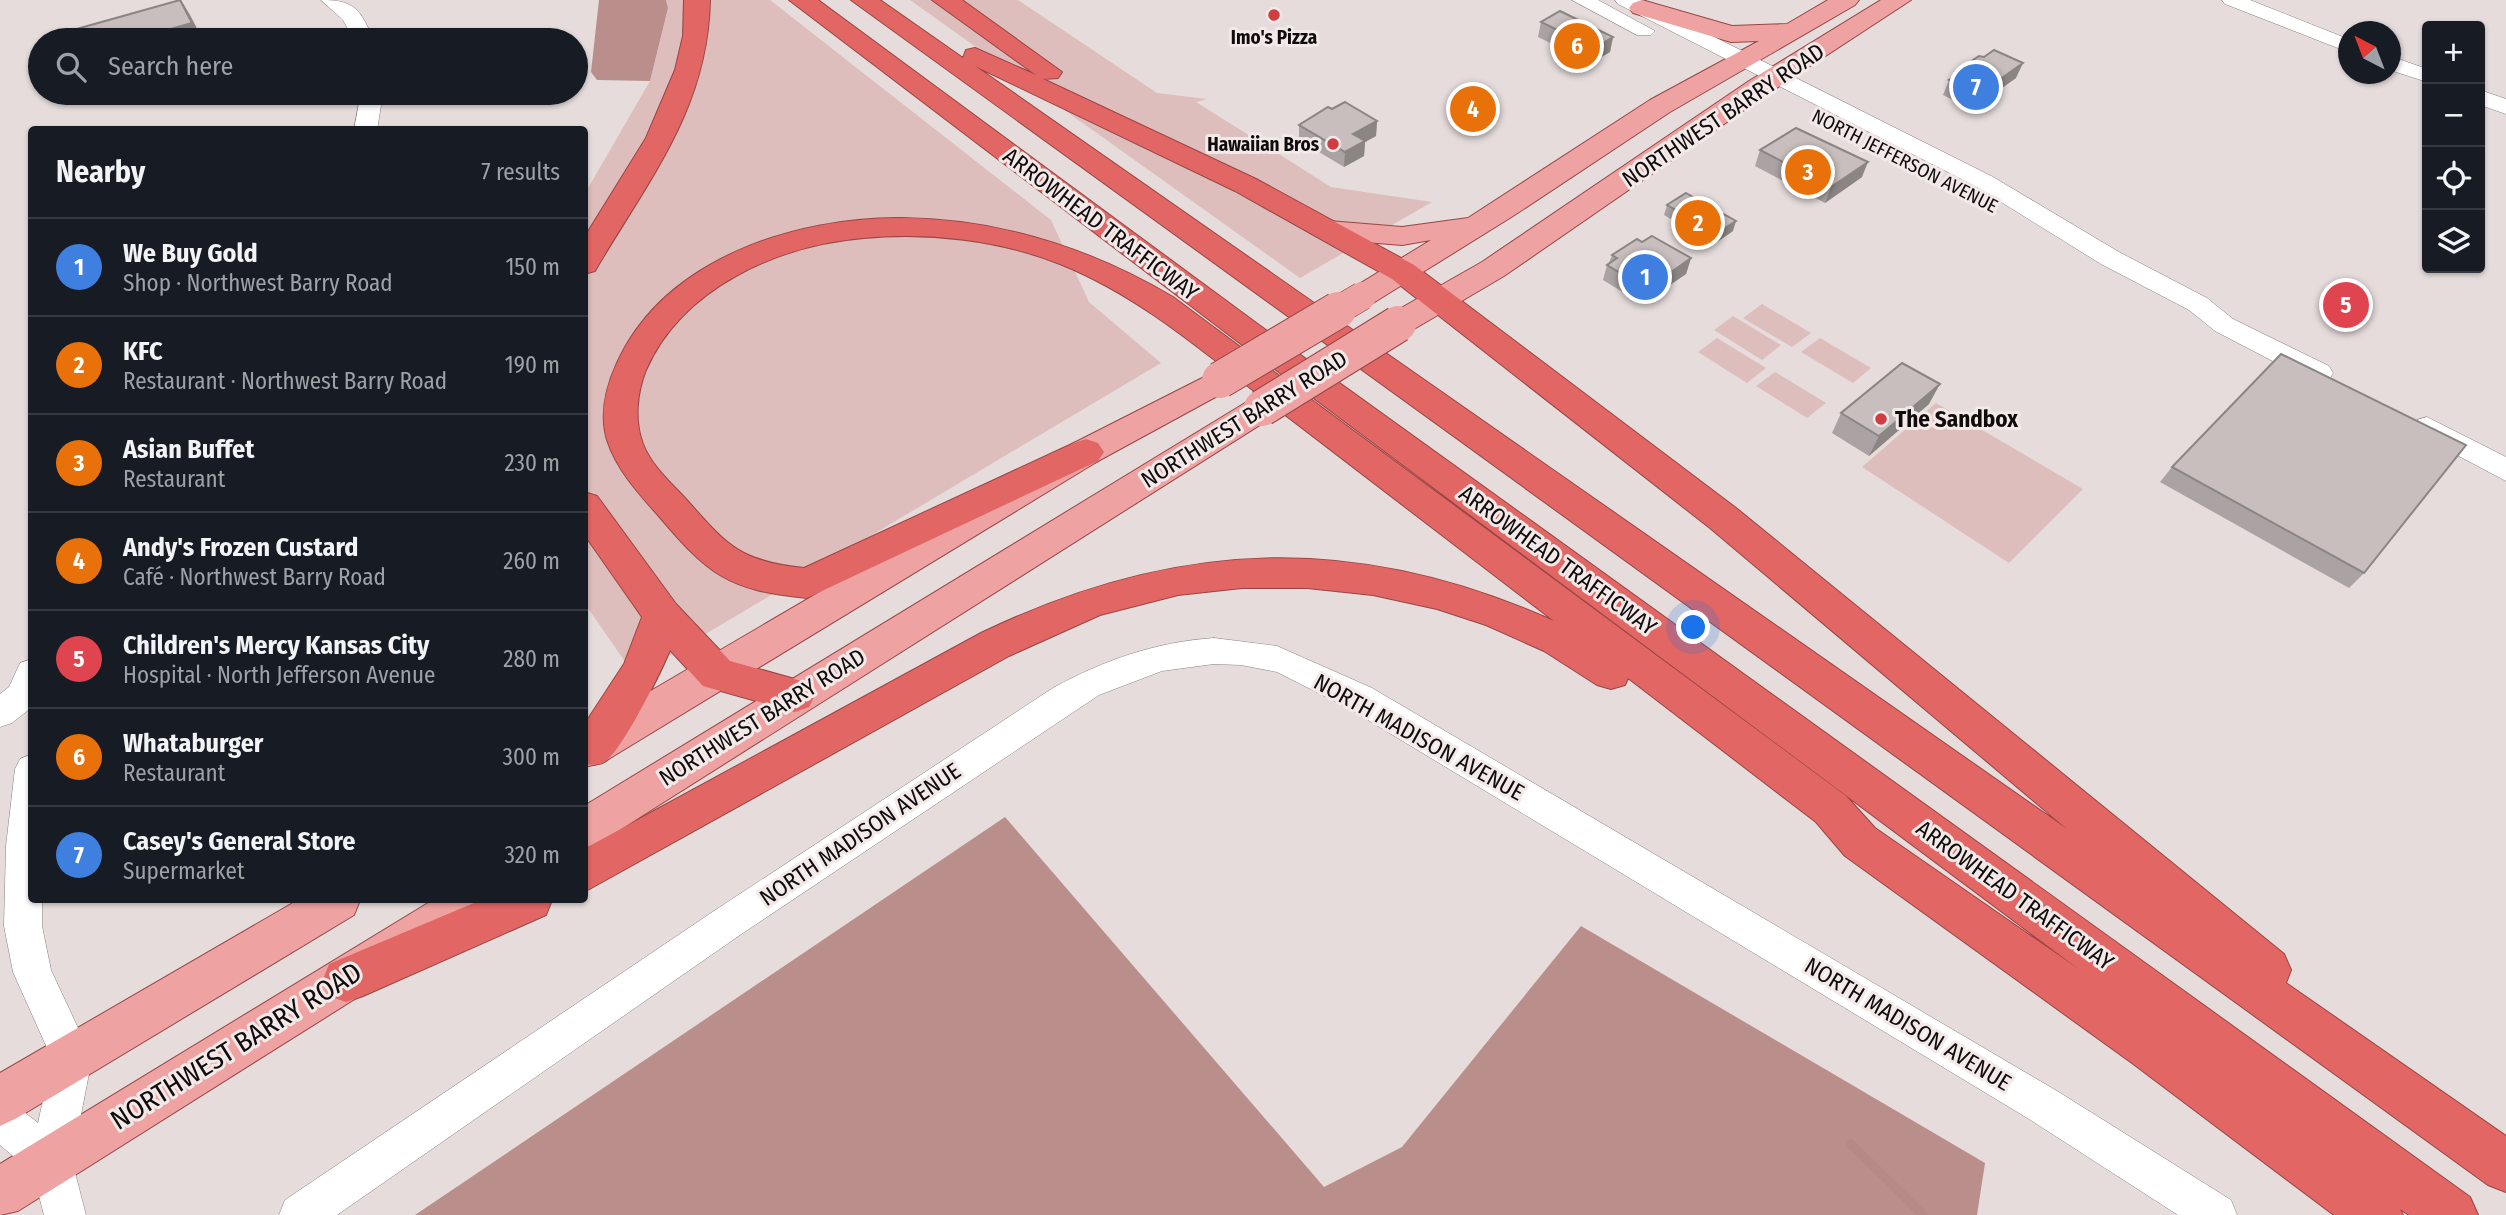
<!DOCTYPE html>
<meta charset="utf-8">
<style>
:root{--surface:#171b24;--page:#242831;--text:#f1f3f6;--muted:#9ea1a6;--line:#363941;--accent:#db2777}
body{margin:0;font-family:"Fira Sans Condensed",sans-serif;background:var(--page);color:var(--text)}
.controls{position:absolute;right:21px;top:21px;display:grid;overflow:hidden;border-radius:7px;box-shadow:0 2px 5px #0004}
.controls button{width:63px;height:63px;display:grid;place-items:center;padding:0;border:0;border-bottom:2px solid var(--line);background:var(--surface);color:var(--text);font:35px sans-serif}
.compass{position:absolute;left:2338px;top:21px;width:63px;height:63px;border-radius:50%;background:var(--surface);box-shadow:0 2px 5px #0004;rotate:318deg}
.you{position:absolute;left:1694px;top:628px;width:24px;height:24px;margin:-18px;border:5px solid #fff;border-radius:50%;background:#1a73e8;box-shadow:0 0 0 10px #1a73e833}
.badge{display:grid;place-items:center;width:46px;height:46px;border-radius:50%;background:var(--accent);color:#fff;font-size:23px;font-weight:700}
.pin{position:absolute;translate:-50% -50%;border:4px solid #fff;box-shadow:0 2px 7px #0006}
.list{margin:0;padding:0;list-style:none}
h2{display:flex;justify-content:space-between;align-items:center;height:91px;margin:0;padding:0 28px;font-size:30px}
h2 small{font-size:23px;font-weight:400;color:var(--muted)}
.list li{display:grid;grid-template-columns:46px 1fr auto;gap:21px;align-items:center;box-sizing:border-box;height:98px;padding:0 28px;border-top:2px solid var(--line)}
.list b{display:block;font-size:26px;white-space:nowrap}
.list p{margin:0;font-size:23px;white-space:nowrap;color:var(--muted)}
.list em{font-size:23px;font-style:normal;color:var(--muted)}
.icon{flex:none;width:38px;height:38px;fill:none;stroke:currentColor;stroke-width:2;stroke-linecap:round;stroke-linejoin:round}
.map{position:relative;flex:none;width:2506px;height:1215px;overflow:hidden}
.search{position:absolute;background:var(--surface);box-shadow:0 2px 5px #0004;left:28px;top:28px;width:560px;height:77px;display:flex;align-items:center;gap:18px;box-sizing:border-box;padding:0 24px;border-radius:38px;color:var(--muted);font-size:26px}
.panel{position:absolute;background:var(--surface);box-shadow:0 2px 5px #0004;left:28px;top:126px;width:560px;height:777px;border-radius:7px}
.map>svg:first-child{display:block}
</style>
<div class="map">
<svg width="2506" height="1215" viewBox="0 0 2506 1215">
<rect width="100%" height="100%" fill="#e5dcdb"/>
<path fill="#debebc" d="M666,0H770L1051,220L1089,302L1161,363L635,676L585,604L584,195L650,81L668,8Z
M910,0H1018L1157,93L1207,99L1196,102L1331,187L1432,202L1300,278Z
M1762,304L1811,333L1792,347L1743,318Z
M1733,316L1781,345L1762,360L1714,330Z
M1717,338L1766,368L1747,383L1698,352Z
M1820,338L1871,368L1853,383L1801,352Z
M1775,372L1826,403L1807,418L1756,386Z
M1936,403L2083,489L2009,563L1862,467Z"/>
<path fill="#ba8e8b" d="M599,0H666L668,8L650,81L597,80L591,72Z
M1005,817L1324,1187L1402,1147L1581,926L1985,1163L1977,1215H415Z"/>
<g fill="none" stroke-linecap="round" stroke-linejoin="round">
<path stroke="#b48986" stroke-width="9" d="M1851,1144L1923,1215"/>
<g stroke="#8a8281" stroke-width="1">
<path id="minor" d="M321,0C356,0 360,10 374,40H354L343,20Z
M1572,0H1598L1655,31L1651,35H1637Z
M1615,0H1641L1993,177L2119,252L2207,298L2233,319L2329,366L2333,373L2329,380L2319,382L2309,380L2215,331L2189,310L2101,264L1977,187L1618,4Z
M2222,0H2250L2348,39V52L2225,4Z
M2390,56L2427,69V82L2390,70Z
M2480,90L2506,99V114L2480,105Z
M361,93H383L377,130H354Z
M2427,417L2506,457V481L2417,434L2413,427L2417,420Z
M1214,638L1277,646L1372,688L2057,1091L2231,1200L2237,1215H2178L2029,1119L1348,708L1277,672L1241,665L1214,664L1162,671L1099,695L740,935L337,1215H279L285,1200L714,911L1053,688C1104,660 1156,642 1214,638Z
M32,659V707L12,723L0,727V694L9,687L20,663Z
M32,754V900H42V926L51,970L92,1058L72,1161L86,1215H44L33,1173L0,1145V1098L14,1104L38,1123L52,1059L13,972L4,926L6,846L15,769L20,759Z"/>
</g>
<g stroke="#984645" stroke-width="2">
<path id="major" d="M1642,0L1732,26L1787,24L1828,0H1859L1855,5L1670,112L1513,216L1373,303L1362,306L1351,303L1346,296L1351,289L1431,240L1402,245L1329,239L1318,237L1314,230L1318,223L1329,221L1402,227L1468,218L1650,100L1759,41L1731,42L1633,13L1629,8L1633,3Z
M1881,0H1911L1769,93L1504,276L1409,332L1398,335L1387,332L1382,324L1387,316L1482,262L1749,81Z
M1220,369L1232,372L1237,380L1232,388L1098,461L602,763L584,767V730L1074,443Z
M1262,396L1274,400L1279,408L1274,416L599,843L584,848V806L1250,400Z
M298,900H360L354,915L17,1118L0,1126V1073Z
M433,900H494L488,915L18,1211L0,1215V1164Z"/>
</g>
<g stroke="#984645" stroke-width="2">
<path id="highway" d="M684,0H710C708,106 651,177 599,264L595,271L584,274V238L646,138L675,70L683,36Z
M789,0H818L1259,325L2470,1197L2478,1215H2409L2400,1209L2403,1215H2334L2132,1063L1845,856L1816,822L1628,678L1625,685L1611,689L1597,685L1544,651L1486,625L1437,609L1373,595L1307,588H1242L1178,595L1100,615L1009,656L584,892V849L981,633C1176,539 1355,532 1554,621C1461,550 1369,479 1276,408C1207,355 1142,297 1060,264C999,240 929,232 864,238C778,245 682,288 646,370C637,393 634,420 643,444C651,465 670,482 685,498C727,545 738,561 804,568L1074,443L1086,439L1098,443L1104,452L1098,461L807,598C726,590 708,574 657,514C637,492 616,468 607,440C599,413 606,387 617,363C664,259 795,217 902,218C1000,219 1090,248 1173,297L1846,796L1875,828L2080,970L1237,341Z
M851,0H880L963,58L966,50L975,48L1036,75L932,0H962L1062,72L1058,78L1043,79L1256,179L1414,265L1736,508L2284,954L2291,970L2286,983L2506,1136V1192L2488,1185ZM975,66L1235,191L1392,279L1710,528L2067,829Z
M584,492L597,496L676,604L730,661L809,683L815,695L809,707L795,712L703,686L670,650C661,672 624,747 606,761C600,765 591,766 584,763V725L624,664L642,617L584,534Z
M481,900H552L546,915L363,996L346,1002L329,996L323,980L329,964Z"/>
</g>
<use href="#minor" fill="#fff" fill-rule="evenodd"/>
<use href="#major" fill="#eea3a2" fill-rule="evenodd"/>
<use href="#highway" fill="#e26664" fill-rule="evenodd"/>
<g stroke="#984645" stroke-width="29" stroke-linecap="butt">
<path id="major-bridge-far1" d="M1335,312L1362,296"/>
</g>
<g stroke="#984645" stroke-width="38" stroke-linecap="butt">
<path id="major-bridge" d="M1220,380L1338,310
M1262,408L1398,324"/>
</g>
<use href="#major-bridge-far1" stroke="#eea3a2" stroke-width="28"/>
<use href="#major-bridge" stroke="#eea3a2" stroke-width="36"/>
</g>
<path fill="#aba3a3" d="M1541,22L1613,37L1610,52L1591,63L1538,37Z
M1955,72L2016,78L1972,109L1943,95L1949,80L1953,78Z
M1332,109L1377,121L1376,136L1365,142L1364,156L1344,167L1299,140V125Z
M1760,150L1862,177L1825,203L1755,166Z
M1667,205L1733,231L1714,244L1664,215Z
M1642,242L1691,258L1686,274L1642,304L1603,280L1607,265L1609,263L1612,255Z
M1929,404L1869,456L1832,433L1841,413Z
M2172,467L2364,573L2349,588L2160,482Z"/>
<path fill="#8b8584" d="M181,0L190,15L202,38L194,40H131Z
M1613,37L1610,52L1591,63L1594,48Z
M2023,63L2016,78L1972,109L1979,94Z
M1377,121L1376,136L1365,142L1364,156L1344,167L1345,152L1353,134Z
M1868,162L1862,177L1825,203L1831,187Z
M1736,221L1733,231L1714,244L1717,233Z
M1691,258L1686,274L1642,304L1647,289Z
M1940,384L1929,404L1869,456L1879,436Z"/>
<path fill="#c7bebd" stroke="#8b8584" stroke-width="2" d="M180,0L192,23L131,40H70L66,32Z
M1560,11L1613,37L1594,48L1541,22Z
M1994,50L2023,63L1979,94L1949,80L1959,74L1955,72L1979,56L1984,57Z
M1345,102L1377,121L1353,134L1365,141L1345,152L1299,125L1328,107L1332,109Z
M1796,128L1868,162L1831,187L1760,150Z
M1686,193L1736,221L1717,233L1667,205Z
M1652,236L1691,258L1647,289L1607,265L1617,258L1612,255L1637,239L1642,242Z
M2281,354L2466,445L2364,573L2172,467Z
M1902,363L1940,384L1879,436L1841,413Z"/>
<g fill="#ce3e43" stroke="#f2e9e8" stroke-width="2.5">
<circle cx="1274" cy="15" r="7"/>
<circle cx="1333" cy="144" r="7"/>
<circle cx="1881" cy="419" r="7"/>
</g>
<g text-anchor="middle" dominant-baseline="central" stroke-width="6" stroke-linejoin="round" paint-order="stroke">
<g font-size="19" font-weight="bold" fill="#0f0c0b" stroke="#f2e9e8">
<text x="1274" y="37">Imo's Pizza</text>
<text x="1319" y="144" text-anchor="end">Hawaiian Bros</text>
</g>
<g font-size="19" fill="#0f0c0b" stroke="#f2e9e8">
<text transform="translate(1905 161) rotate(27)">NORTH JEFFERSON AVENUE</text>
</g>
<g font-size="23" fill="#0f0c0b" stroke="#f2e9e8">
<text transform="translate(1723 115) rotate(-34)">NORTHWEST BARRY ROAD</text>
<text transform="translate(1101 224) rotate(37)">ARROWHEAD TRAFFICWAY</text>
<text transform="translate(1244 419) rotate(-32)">NORTHWEST BARRY ROAD</text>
<text transform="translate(1558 560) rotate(36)">ARROWHEAD TRAFFICWAY</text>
<text transform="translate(762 717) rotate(-32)">NORTHWEST BARRY ROAD</text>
<text transform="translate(1419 737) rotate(29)">NORTH MADISON AVENUE</text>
<text transform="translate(860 834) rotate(-34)">NORTH MADISON AVENUE</text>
<text transform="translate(2015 895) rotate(36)">ARROWHEAD TRAFFICWAY</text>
<text transform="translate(1908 1024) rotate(31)">NORTH MADISON AVENUE</text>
</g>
<g font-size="23" font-weight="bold" fill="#0f0c0b" stroke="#f2e9e8" text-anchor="start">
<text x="1895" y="419">The Sandbox</text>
</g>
<g font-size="28" fill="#0f0c0b" stroke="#f2e9e8">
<text transform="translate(236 1046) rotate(-32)">NORTHWEST BARRY ROAD</text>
</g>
</g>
</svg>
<div class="controls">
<button>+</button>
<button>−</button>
<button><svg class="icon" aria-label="locate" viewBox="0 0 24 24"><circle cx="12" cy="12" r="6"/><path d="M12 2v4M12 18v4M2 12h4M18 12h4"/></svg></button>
<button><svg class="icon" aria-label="layers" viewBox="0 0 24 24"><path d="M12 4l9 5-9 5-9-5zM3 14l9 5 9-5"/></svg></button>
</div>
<svg class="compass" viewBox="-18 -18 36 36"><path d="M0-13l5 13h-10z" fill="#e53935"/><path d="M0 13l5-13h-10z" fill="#9ea1a6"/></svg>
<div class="you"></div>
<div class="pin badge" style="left:1645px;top:277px;background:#3f7fe0">1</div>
<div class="pin badge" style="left:1698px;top:223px;background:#e8710a">2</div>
<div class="pin badge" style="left:1808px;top:172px;background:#e8710a">3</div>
<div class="pin badge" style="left:1473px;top:109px;background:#e8710a">4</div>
<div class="pin badge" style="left:2346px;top:305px;background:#e0444e">5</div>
<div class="pin badge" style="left:1577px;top:46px;background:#e8710a">6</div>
<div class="pin badge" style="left:1976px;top:87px;background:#3f7fe0">7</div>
<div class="search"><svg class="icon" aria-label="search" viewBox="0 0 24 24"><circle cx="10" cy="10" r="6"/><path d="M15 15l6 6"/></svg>Search here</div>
<section class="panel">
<h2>Nearby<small>7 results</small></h2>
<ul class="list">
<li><span class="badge" style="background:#3f7fe0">1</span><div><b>We Buy Gold</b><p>Shop · Northwest Barry Road</p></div><em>150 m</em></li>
<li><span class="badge" style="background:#e8710a">2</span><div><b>KFC</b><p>Restaurant · Northwest Barry Road</p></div><em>190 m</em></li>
<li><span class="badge" style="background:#e8710a">3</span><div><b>Asian Buffet</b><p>Restaurant</p></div><em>230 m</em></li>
<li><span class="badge" style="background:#e8710a">4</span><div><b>Andy's Frozen Custard</b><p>Café · Northwest Barry Road</p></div><em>260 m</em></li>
<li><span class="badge" style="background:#e0444e">5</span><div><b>Children's Mercy Kansas City</b><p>Hospital · North Jefferson Avenue</p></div><em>280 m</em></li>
<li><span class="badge" style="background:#e8710a">6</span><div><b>Whataburger</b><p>Restaurant</p></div><em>300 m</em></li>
<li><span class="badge" style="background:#3f7fe0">7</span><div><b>Casey's General Store</b><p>Supermarket</p></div><em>320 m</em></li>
</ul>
</section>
</div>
